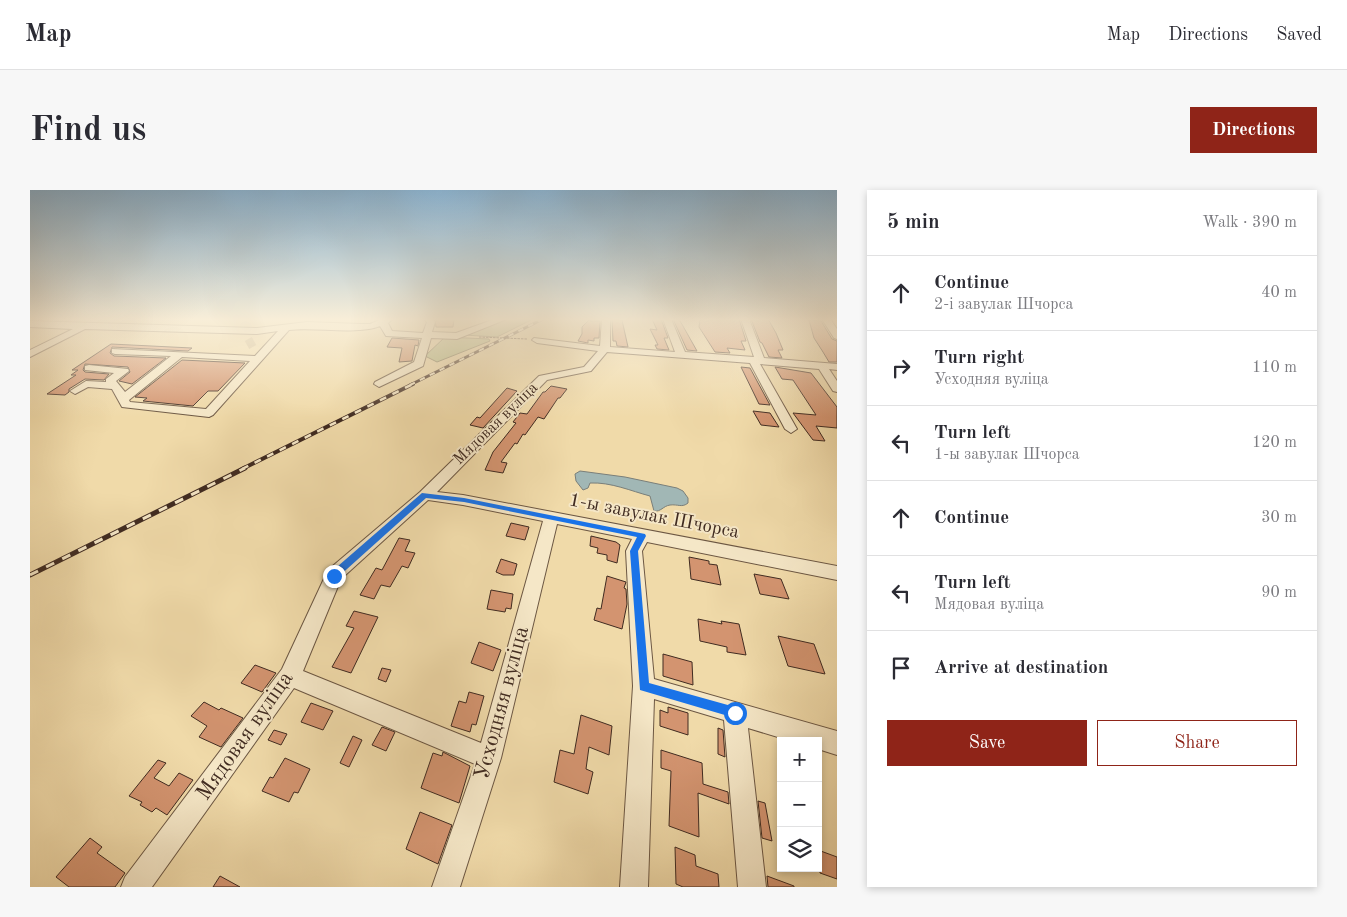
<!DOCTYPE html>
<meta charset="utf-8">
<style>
:root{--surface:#fff;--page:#f7f7f7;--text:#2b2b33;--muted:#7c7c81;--line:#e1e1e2;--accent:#8f2418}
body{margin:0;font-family:"Old Standard TT",serif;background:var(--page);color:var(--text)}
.controls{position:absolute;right:15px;bottom:15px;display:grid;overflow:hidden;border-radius:0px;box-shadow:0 2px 8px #0003}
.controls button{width:45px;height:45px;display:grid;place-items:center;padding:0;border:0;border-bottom:1px solid var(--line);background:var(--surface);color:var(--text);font:25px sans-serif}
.stop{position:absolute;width:15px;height:15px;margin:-11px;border:4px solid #1a73e8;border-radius:50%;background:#fff}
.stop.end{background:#1a73e8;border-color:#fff;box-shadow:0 1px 5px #0008}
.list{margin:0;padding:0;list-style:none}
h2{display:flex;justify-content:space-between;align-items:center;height:65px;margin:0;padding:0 20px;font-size:21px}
h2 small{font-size:16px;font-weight:400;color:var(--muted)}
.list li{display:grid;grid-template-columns:32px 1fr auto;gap:15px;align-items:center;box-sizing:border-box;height:75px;padding:0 20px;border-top:1px solid var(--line)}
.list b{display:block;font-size:19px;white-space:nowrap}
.list p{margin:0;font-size:16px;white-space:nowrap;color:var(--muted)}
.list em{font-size:16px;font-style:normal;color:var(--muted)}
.actions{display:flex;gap:10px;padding:15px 20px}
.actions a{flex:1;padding:11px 0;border:1px solid var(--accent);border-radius:0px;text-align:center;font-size:18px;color:var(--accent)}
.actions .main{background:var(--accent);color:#fff}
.icon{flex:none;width:28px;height:28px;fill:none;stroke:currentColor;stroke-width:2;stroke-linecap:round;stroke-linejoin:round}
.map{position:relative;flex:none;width:807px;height:697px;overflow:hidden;border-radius:0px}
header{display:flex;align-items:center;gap:30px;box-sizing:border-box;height:70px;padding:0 25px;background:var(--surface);border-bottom:1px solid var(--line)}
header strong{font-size:24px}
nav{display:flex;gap:28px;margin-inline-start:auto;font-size:18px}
.intro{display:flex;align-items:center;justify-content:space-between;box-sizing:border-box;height:120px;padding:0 30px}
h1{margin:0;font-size:35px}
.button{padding:12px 22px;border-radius:0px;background:var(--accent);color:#fff;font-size:18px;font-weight:700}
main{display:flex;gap:30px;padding:0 30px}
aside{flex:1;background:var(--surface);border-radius:0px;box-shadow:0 2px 8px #0003}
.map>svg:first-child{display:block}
</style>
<header>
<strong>Map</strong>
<nav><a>Map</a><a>Directions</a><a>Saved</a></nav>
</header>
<div class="intro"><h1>Find us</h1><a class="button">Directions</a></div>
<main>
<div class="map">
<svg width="807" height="697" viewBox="0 0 807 697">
<rect width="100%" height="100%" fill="#f0daa9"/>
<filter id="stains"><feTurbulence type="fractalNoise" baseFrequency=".004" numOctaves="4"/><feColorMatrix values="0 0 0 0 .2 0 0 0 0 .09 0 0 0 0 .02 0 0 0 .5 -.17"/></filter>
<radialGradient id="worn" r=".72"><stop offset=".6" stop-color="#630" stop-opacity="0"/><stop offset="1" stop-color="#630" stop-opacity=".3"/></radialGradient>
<path fill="#b8c089" stroke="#7c7655" d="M476,129H503L467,147L434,145Z
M415,147L459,149L460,151L407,172L395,166Z"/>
<path fill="#a1b7b5" stroke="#7a7f7a" d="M550,281L595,287L647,298L653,301L658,308V313C652,318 648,314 640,315C633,316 631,322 624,321L620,306C601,301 581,292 560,293L558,298L553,300L546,291L545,284Z"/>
<path fill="#d39470" stroke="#402b21" d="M405,129H424L423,137H406Z
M560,129V131H570L569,148H564V151L558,150V153L548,151L552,144V137Z
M582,129L592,130L598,157L587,156L586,151H583Z
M622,129H631L638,148H634L639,160L627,159L625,155H628L620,139L627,140Z
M643,129H649L667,161L657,160Z
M670,129H709L716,151H711L715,160L697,158L700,163L685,162L669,137Z
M721,129H738L746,143L753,160H748L752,168L739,167L732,153L730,152Z
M779,130L791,131L802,149L807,151V172H799L793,162L784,148Z
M362,148L389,150L388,156L385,155L382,171L369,172L372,158L357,157Z
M81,154L162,158L158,161L82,157L80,163L84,166L136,168L102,194L89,191L100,182L98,177L55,174L53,180L55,182L79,184L74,190L55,189L39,199V202L35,205L17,204L46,185H41L48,180H42Z
M152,170L215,173L188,201H178L163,216L113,211L117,208L105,207Z
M711,177L720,178L740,215L729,214Z
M745,177L781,183L807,217V238L786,236L795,251L783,250L763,223L786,225L763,190L752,189Z
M521,196L537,199L530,208H528L514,229L508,227L495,245L493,244L487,254L485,253L471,272L477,273L473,283L455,280L463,262L486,233L483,232L490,223L497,224L513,202H515Z
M477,198L487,201L453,238L440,235L447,227L450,228Z
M723,221L740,223L749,237L731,235Z
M481,333L499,337L495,350L476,346Z
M561,346L586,352L590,355L587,373L577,370V365L567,363L568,358L560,356Z
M369,348L380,350L375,361L385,363L378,378L372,376L360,397L351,395L344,409L330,405L346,378L352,380Z
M659,367L679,371V374L687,375L691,395L661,389Z
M471,369L487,374L484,385H473L466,382Z
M724,384L751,389L759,409L730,404Z
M577,386L596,392L594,398L596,399L597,414L592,439L564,430L567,418L571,419Z
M461,400L483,404L481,419L476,418L475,422L457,419Z
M324,421L348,427L321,483L302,477L324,438L316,436Z
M668,429L692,434L691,431L709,434L716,465L697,462V457L670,451Z
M748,446L784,454L795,484L758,476Z
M449,452L471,460L463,481L441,473Z
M633,464L662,472L663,495L633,486Z
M225,475L246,483L232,502L211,493Z
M352,478L361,480L356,492L348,489Z
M439,502L454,506L446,535L442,534L440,542L421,536L429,511L436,513Z
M174,512L189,520L191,518L213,528L191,557L169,547L177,536L161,526Z
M281,513L303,521L293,540L271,532Z
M638,517L658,523V545L630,536V520L638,523Z
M551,525L582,536L579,565L559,557L556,579L563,582L558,604L524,592L530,560L544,564Z
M352,537L365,542L356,561L342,555Z
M688,538L693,540L695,567L688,564Z
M244,540L257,544L251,555L238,550Z
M323,546L332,550L319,577L310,573Z
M631,560L672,573L673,594L698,602L699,614L668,603L669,647L639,636L641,581L631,578Z
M413,562L440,576L429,613L391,598L403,563L412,566Z
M255,568L280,579L268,603L264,602L259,612L232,601L240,587L243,588Z
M128,570L136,573L124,588L139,596L149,583L163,590L137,625L126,618L122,622L110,615L112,612L99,606Z
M728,611L735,613L742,651L732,648Z
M390,622L422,635L408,674L376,659Z
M60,648L72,657L67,663L95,683L85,697H39L26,687Z
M645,657L665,665L666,676L688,684L689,697H653L646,694Z
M788,660L807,667V689L790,683Z
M190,686L210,697H183Z
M737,686L764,696V697H738Z"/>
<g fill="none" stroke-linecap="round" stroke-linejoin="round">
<path stroke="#cdb78e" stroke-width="9" stroke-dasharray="9 5" stroke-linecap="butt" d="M217,155L224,151"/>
<g stroke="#6c5743" stroke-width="2">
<path id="minor" d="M352,129H363L358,133L362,141L393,143L397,132L394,129H403L405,132L402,142L426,143L465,129H477L427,149L401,148L393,176L349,197L344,194L345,192L384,172L392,148L356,146L350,136C327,145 286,137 259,140L183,225L179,227L92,217L82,199L58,197L45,204L40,201L56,191L76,192V189L84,183L55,180V176L59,175L98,179L99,181L86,191L95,202L141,166L85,164L82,163V159L225,166L248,141L227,144L55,139L0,167V160L43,139L0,137V131L227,138L277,132L331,134H340ZM152,167L220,171L176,219L100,212L99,210Z
M572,129H580V157L645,162L633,129H641L655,162L724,167L711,129H719L734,168L807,174V180L799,179L807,191V202L803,201L789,179L730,174L767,239L761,243L755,239L720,173L577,162L561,181L517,190L407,302L433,305L807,376V390L617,352L612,361L624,489L807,541V565L788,559V551H761L718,538L736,697H708L694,530L624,509L618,697H590L603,496L596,361L602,349L527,334L471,568L430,697H402L445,574L264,498L122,697H91L95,687L252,479L298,380L390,302L509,186L554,177L568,161L507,153L502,150L504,148L570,156ZM398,310L433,315L513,331L451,553L273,481L311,389Z
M792,129H800L807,139V149L804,148Z"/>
</g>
<path stroke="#402b21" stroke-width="1" stroke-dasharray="2.5 1" stroke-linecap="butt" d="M449,147L497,149"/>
<use href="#minor" fill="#f5e7c7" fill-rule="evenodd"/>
<g stroke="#402b21" stroke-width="3">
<path id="rail-far2" d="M380,195L513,129"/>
</g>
<g stroke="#402b21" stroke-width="4">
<path id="rail-far1" d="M212,279L383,194"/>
</g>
<g stroke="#402b21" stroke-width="5">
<path id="rail" d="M0,385L215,278"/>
</g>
<use href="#rail-far2" stroke="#f5e7c7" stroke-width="2" stroke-dasharray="5.5" stroke-linecap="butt"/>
<use href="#rail-far1" stroke="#f5e7c7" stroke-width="2.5" stroke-dasharray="7" stroke-linecap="butt"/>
<use href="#rail" stroke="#f5e7c7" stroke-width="3" stroke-dasharray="9" stroke-linecap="butt"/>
</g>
<linearGradient id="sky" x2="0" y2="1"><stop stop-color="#8bb5d4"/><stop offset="0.57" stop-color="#f8eed8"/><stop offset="1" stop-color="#f8eed8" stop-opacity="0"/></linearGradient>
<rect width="807" height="227" fill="url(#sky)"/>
<path fill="#1a73e8" d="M392,303L434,308L615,344L616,346L608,361L619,493L705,517L709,519L711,523L709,526L705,528L610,500L600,361L607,347L434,312L396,308L307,388H300V383Z"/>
<g text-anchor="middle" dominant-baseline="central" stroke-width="4" stroke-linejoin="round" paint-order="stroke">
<g font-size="16" fill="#402b21" stroke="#f5e7c7">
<text transform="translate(466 234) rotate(-44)">Мядовая вуліца</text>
</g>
<g font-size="19" fill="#402b21" stroke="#f5e7c7">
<text transform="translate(624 327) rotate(11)">1-ы завулак Шчорса</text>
</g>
<g font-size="22" fill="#402b21" stroke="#f5e7c7">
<text transform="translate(472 513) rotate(-75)">Усходняя вуліца</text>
<text transform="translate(215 546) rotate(-55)">Мядовая вуліца</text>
</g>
</g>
<rect width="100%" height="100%" filter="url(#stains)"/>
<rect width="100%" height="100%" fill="url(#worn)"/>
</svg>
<div class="controls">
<button>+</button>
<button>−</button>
<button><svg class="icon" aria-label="layers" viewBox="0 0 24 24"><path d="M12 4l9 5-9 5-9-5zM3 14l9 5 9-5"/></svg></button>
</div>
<div class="stop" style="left:705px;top:523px"></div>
<div class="stop end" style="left:304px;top:386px"></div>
</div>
<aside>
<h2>5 min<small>Walk · 390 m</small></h2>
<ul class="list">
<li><svg class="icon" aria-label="ahead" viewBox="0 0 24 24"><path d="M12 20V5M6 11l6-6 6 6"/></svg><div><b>Continue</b><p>2-і завулак Шчорса</p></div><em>40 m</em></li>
<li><svg class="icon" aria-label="right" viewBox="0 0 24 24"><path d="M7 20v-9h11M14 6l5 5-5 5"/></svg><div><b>Turn right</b><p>Усходняя вуліца</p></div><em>110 m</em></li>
<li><svg class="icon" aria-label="left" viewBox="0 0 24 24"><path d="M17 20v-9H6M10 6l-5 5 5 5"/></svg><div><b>Turn left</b><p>1-ы завулак Шчорса</p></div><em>120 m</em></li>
<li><svg class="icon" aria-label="ahead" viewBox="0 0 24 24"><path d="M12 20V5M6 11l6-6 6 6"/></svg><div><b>Continue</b></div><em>30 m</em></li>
<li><svg class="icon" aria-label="left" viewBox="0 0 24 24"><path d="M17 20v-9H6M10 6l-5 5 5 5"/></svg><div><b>Turn left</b><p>Мядовая вуліца</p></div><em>90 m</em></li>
<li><svg class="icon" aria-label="arrive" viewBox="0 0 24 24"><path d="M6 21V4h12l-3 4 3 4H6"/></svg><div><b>Arrive at destination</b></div></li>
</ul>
<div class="actions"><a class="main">Save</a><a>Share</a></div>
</aside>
</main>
